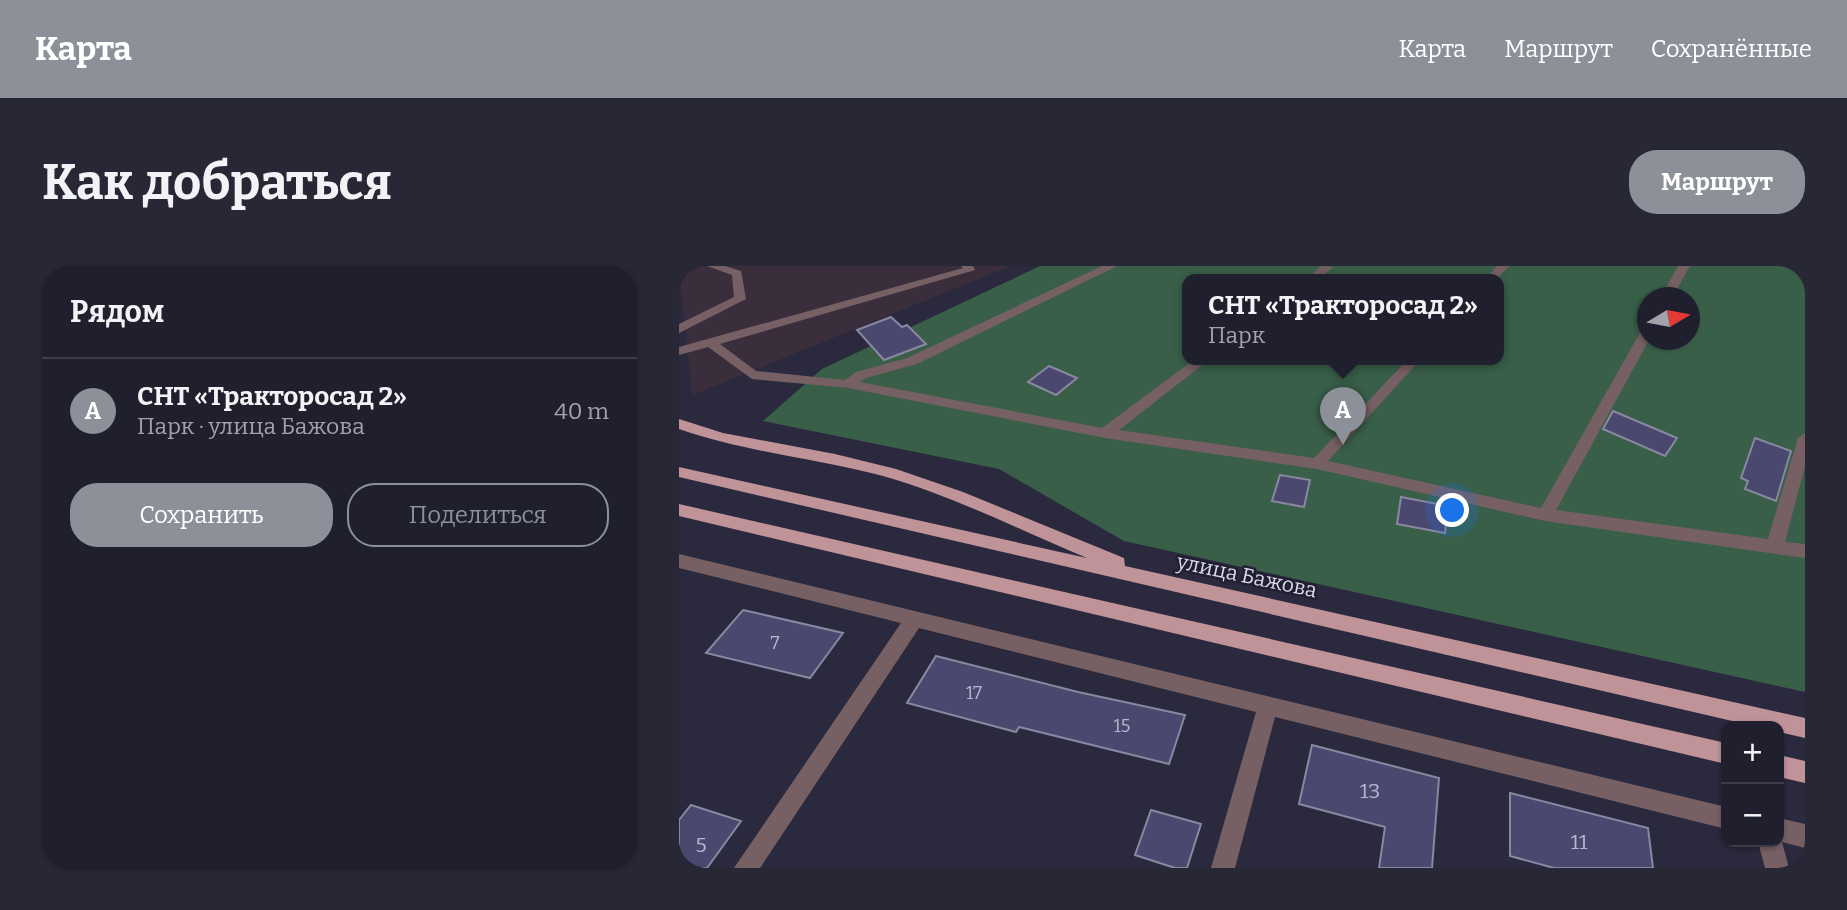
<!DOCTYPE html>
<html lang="ru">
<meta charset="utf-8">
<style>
:root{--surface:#201f2e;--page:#282736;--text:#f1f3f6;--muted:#a2a2aa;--line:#3d3d4a;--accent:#8c9099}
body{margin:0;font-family:Bitter,serif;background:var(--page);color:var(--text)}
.controls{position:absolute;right:21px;bottom:21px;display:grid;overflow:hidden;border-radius:14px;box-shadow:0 2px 5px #0004}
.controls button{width:63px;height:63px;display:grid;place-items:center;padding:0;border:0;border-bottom:2px solid var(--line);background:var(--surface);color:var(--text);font:35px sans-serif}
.compass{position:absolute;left:958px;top:21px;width:63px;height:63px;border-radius:50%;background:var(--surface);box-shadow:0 2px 5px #0004;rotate:80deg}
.you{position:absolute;left:774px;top:245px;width:24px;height:24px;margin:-18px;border:5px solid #fff;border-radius:50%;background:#1a73e8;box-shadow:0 0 0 10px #1a73e833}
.badge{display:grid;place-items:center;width:46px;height:46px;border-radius:50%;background:var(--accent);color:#fff;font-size:23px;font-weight:700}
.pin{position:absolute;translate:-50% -58px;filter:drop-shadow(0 2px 4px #0008)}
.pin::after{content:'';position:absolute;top:37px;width:24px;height:21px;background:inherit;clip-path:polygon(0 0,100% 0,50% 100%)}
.popup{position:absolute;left:503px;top:8px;width:322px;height:91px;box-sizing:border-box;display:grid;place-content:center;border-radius:14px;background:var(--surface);filter:drop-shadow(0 2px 5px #0005);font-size:23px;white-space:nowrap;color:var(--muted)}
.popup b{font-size:26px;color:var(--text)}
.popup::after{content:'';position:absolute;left:50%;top:100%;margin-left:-14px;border:14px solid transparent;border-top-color:var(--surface)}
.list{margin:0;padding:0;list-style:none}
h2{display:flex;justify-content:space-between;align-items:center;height:91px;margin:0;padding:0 28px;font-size:30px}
h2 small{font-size:23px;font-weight:400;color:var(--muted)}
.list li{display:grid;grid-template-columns:46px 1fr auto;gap:21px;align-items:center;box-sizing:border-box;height:105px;padding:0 28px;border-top:2px solid var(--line)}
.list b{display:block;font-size:26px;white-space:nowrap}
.list p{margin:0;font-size:23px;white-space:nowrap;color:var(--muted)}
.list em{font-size:23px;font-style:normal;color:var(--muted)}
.actions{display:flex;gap:14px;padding:21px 28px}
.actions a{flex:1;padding:16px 0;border:2px solid var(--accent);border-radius:28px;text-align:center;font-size:24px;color:var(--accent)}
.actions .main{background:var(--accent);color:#fff}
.map{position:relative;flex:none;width:1126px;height:602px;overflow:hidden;border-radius:28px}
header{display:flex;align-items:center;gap:42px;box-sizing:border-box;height:98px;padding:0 35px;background:var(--accent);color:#fff}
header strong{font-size:33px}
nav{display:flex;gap:38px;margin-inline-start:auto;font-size:24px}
.intro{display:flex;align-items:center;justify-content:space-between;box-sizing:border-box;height:168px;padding:0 42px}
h1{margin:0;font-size:49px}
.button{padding:18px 32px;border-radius:28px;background:var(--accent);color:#fff;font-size:24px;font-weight:700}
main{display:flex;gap:42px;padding:0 42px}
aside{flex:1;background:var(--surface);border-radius:28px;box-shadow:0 2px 5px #0004}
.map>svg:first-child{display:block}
</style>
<header>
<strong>Карта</strong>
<nav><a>Карта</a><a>Маршрут</a><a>Сохранённые</a></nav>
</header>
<div class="intro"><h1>Как добраться</h1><a class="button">Маршрут</a></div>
<main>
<aside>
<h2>Рядом<small></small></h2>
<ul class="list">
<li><span class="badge">A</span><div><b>СНТ «Тракторосад 2»</b><p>Парк · улица Бажова</p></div><em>40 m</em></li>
</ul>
<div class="actions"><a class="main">Сохранить</a><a>Поделиться</a></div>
</aside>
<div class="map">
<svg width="1126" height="602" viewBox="0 0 1126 602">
<rect width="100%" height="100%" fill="#2a293d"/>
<path fill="#3b2e3c" d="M0,0H332L13,129Z"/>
<path fill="#395f49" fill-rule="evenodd" d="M361,0H1126V426L445,275L320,203L84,155L143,103ZM508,13H820V93H508ZM968,32H1010V74H968Z"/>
<path fill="#4b4870" stroke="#8888a0" stroke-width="2" d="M212,51L223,61L228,59L247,78L205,94L178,64Z
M370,100L398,112L377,129L349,116Z
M934,145L998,172L986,190L924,163Z
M1076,172L1112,185L1097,235L1066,223L1069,215L1062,212Z
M601,209L631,214L625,241L593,235Z
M722,231L769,240L766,267L718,258Z
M64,344L164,367L131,412L27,387Z
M257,390L399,426L506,449L490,498L340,461L337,466L228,437Z
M633,479L760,512L753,602H700L706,561L620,538Z
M831,527L969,562L974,602H875L831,590Z
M12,539L62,555L28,602H0V554Z
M472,544L522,558L508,602H496L456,589Z"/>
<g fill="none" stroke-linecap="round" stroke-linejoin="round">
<path fill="#766063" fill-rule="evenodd" d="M28,0H46L62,5L67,33L0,67V58L55,31L53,9Z
M282,0H294L296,4L41,78L77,105L166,114L177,106L228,92L423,0H438L238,98L187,112L181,116L423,162L516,93H531L440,164L635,192L729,93H742L649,195L862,242L962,65L968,61L970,74L877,244L1089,273L1119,172L1126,167V200L1106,276L1126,278V292L866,255L638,203L426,172L169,122L73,113L29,81L0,89V81L284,2Z
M642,0L654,1L640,13H627Z
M818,0H830L818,13H806Z
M999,0H1011L993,32H981Z
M0,288L1047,541V563L596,451L556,602H532L577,446L240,362L81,602H55L222,357L0,302Z
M1100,552L1126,558V582L1103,576L1110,602H1086L1079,576H1100Z"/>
<path fill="#c09399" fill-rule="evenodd" d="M0,153L44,167L156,188L217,203L284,226L445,292L446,300L1126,452V472L1100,466V460H1075L0,211V201L408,292C341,264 274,230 204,210C136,192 66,186 0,163Z
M0,238L1047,477V498L0,250Z
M1100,489L1126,495V517L1100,511Z"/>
</g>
<g text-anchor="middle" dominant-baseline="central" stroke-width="5" stroke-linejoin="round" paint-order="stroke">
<g font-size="18" fill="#b7b6ca">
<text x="96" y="377">7</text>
<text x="295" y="427">17</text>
<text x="443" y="460">15</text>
</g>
<g font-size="21" fill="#dbdbe8" stroke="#211f32">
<text transform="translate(568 310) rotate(12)">улица Бажова</text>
</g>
<g font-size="21" fill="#b7b6ca">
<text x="691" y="525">13</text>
<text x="900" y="576">11</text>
<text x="22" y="579">5</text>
</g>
</g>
</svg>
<div class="controls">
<button>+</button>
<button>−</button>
</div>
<svg class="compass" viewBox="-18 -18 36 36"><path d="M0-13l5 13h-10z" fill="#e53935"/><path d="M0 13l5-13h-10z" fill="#a2a2aa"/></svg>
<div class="you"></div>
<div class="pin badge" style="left:664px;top:179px">A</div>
<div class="popup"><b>СНТ «Тракторосад 2»</b>Парк</div>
</div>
</main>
